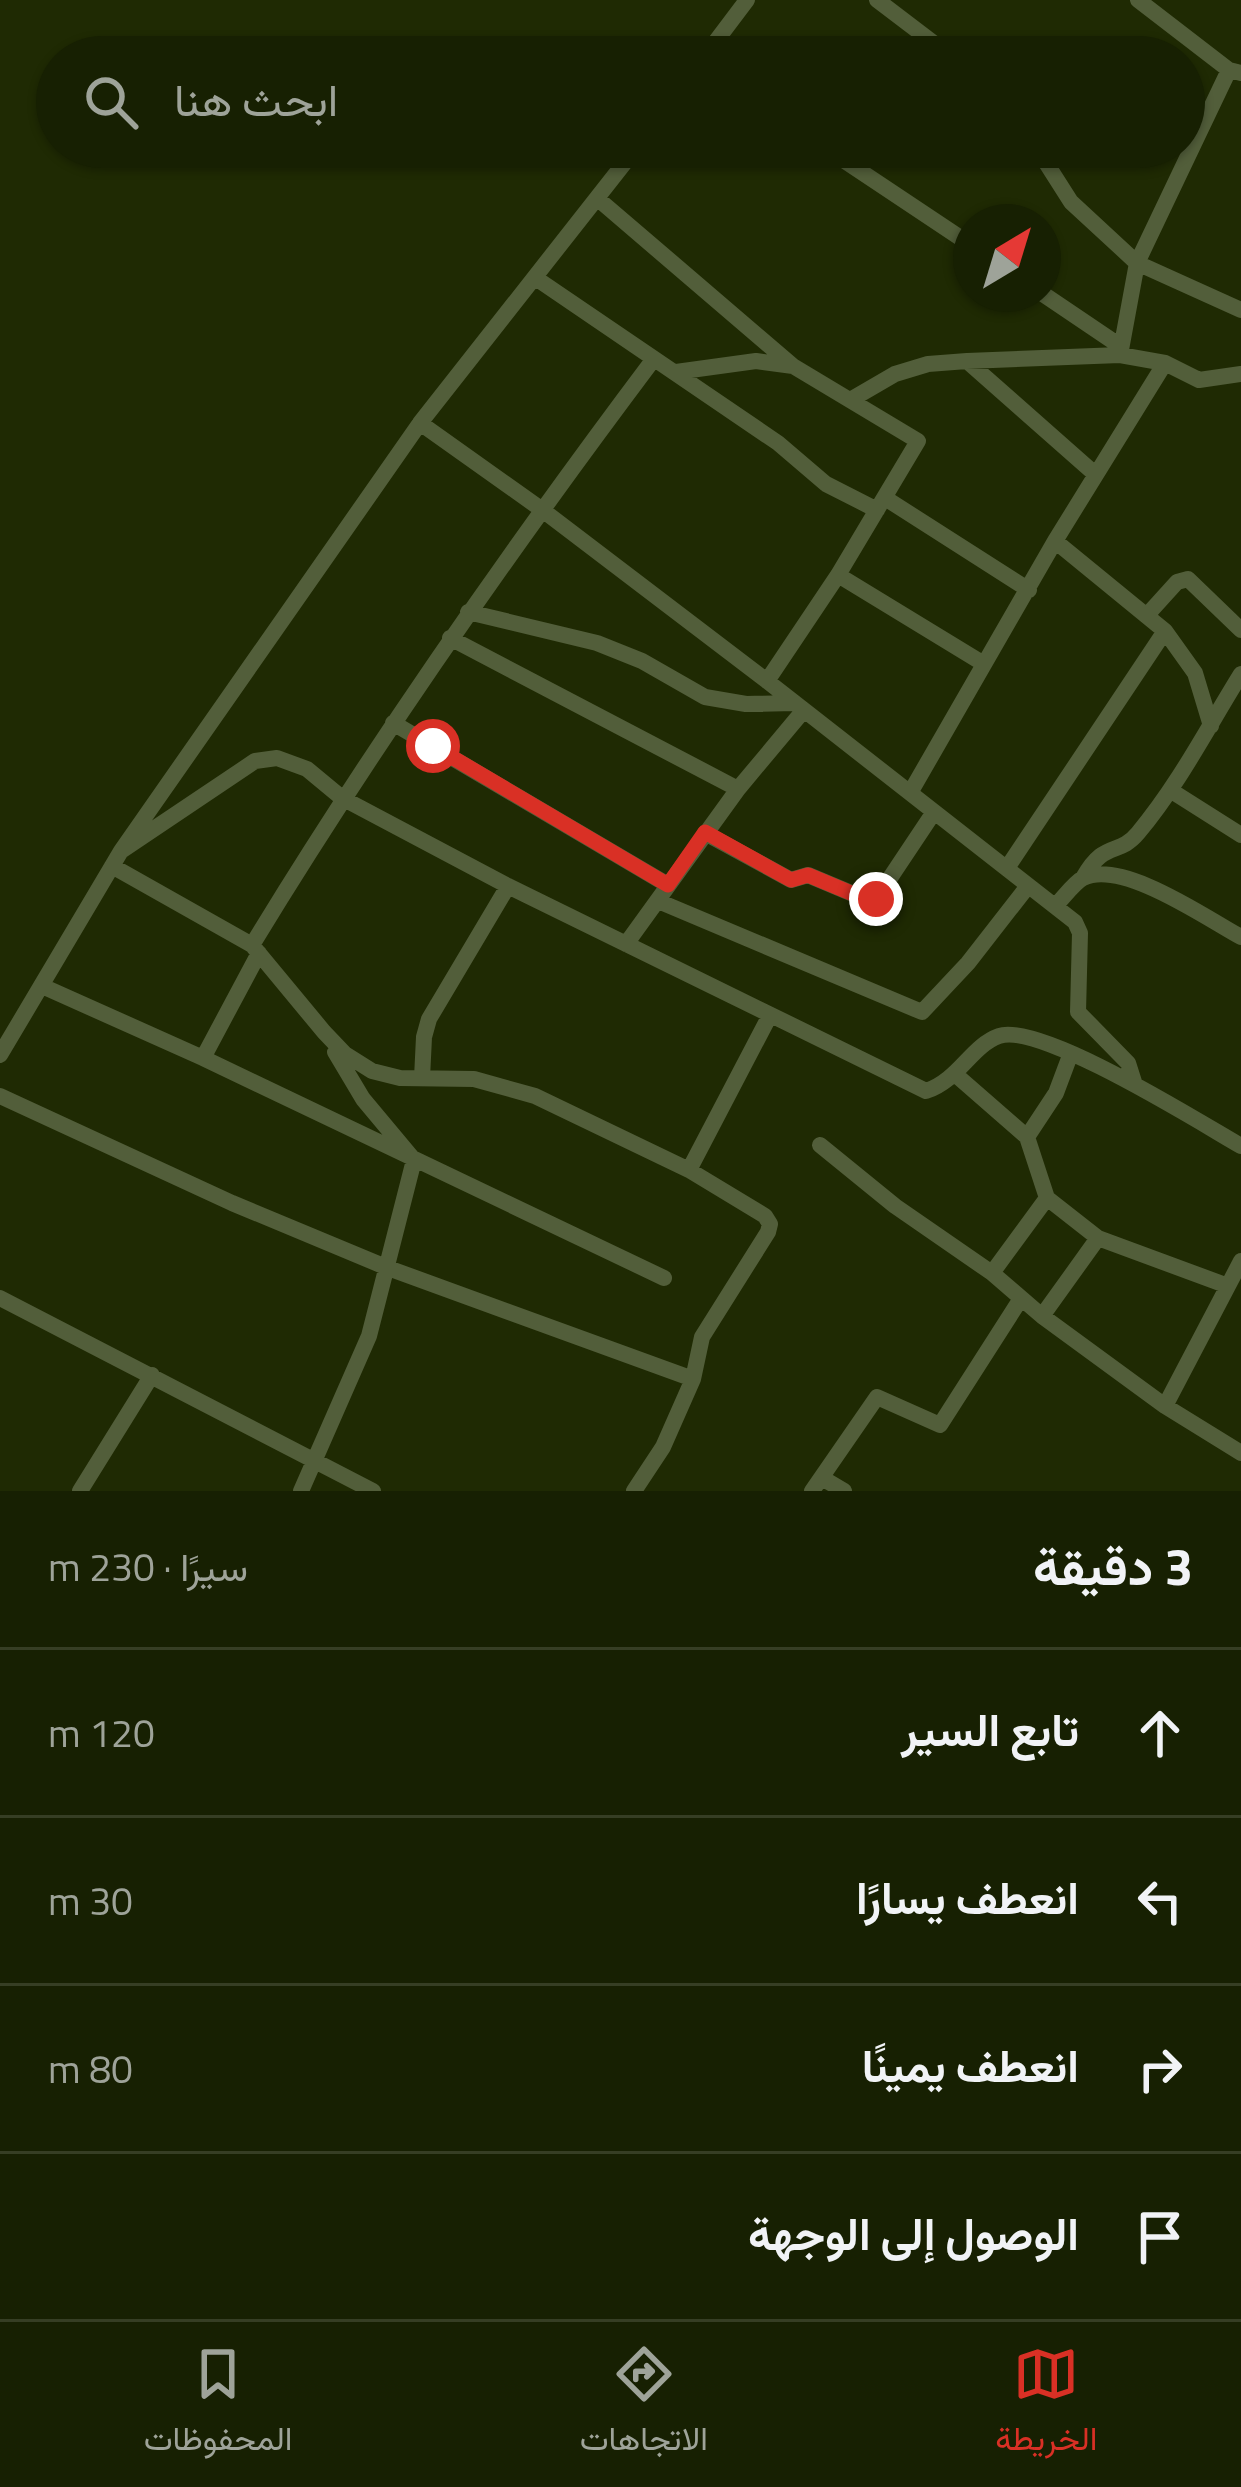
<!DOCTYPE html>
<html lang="ar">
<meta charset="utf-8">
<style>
:root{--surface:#172002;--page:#242d11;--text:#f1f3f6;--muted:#9ea399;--line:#363e24;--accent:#d93025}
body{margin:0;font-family:"Titillium Web",Vazirmatn,sans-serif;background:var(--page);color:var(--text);direction:rtl}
.compass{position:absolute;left:953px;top:204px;width:108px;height:108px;border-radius:50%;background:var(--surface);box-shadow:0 3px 9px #0004;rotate:38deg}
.stop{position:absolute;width:36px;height:36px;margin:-27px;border:9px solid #d93025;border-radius:50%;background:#fff}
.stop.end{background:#d93025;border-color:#fff;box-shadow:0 3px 12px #0008}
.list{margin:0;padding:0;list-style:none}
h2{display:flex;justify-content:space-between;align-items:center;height:156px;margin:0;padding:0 48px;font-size:51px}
h2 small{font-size:39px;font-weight:400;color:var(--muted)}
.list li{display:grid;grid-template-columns:78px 1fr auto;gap:36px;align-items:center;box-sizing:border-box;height:168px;padding:0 48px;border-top:3px solid var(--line)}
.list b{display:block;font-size:45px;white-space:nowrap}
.list em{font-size:39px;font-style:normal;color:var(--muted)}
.icon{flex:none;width:66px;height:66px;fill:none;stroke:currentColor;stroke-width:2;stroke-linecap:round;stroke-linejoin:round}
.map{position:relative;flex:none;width:1241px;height:1491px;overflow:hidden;direction:ltr}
.search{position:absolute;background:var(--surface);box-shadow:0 3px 9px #0004;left:36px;right:36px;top:36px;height:132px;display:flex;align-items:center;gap:30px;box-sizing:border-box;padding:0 42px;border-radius:66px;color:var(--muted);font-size:45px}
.sheet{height:828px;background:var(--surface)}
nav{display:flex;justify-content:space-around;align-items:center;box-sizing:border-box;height:168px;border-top:3px solid var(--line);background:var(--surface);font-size:33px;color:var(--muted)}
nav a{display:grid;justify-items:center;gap:6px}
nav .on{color:var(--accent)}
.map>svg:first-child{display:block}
</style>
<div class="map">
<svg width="1241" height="1491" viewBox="0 0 1241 1491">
<rect width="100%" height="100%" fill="#1f2a03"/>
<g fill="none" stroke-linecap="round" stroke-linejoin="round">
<path stroke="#525e3a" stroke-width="16" d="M877,0L952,57
M1138,0L1229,70L1241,73
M704,57L747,0
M824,147L971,245
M1036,147L1071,202L1137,263L1241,310
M598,199L793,366L918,441L838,575L767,681
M537,279L778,443L826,484L877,510
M1043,294L1120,346
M1120,355L1137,263L1229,70
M967,361L1095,474
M676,372L756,361L793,366
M852,399L895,374L928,364L967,361L1120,355L1165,363L1199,380L1241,374
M420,423L541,509L767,681L1075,922L1080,933L1078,1012L1128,1063L1135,1085
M885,498L1029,590
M1055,541L1165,631L1195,673L1211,726
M838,575L984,664
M468,612L597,643L642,661L705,697L746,704L794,703
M1148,614L1177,582L1188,579L1241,630
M450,638L738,789
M393,723L668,885
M1170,790L1241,835
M910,793L1055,541L1165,363
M705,833L791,880L808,875L870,901L876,899L934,812
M121,851L255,761L277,758L307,769L342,798L508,886L926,1091C959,1080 971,1046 999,1036C1040,1022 1199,1122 1241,1146
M112,866L252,945L324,1032L345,1054L372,1071L400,1078L474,1079L535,1096L689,1170L765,1216L770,1224L768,1232L702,1337L693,1379L663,1447L634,1491
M1007,868L1165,631
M1083,878C1105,839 1118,857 1138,833C1179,784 1208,727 1241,674
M658,901L922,1012L968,963L1028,886
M1056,905C1064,897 1074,883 1083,878C1122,859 1206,918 1241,937
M626,944L738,789L804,710
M252,945C375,743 511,549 653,360
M42,986L203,1058L664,1278
M0,1055L121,851L420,423L637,147
M203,1058L259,953
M956,1075L1027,1137L1047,1198L1098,1238L1228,1286
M422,1078L424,1037L429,1019L508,886
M0,1096L232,1203L388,1268L693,1379
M1027,1137L1056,1093L1071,1053
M820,1145L895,1206L992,1273L1042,1316L1165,1406L1241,1453
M689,1170L769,1017
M992,1273L1047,1198
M0,1298L373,1491
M1042,1316L1098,1238
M1165,1406L1241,1261
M822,1478L844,1491
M80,1491L152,1375
M301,1491L369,1336L414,1160L363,1099L335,1052
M812,1491L877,1397L940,1425L1020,1300"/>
</g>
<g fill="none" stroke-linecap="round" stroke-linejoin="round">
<path stroke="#d93025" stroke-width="15" d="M433,746L668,885L705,832L791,880L808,875L870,901L876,899"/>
</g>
</svg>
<svg class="compass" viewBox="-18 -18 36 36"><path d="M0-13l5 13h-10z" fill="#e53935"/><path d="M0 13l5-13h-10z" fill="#9ea399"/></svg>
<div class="stop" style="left:433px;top:746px"></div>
<div class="stop end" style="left:876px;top:899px"></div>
<div class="search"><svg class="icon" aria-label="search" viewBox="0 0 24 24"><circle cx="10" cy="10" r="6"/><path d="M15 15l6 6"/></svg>ابحث هنا</div>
</div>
<section class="sheet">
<h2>3 دقيقة<small>سيرًا · 230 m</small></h2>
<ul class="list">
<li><svg class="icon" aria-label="ahead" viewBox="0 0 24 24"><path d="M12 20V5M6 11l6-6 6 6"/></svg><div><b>تابع السير</b></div><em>120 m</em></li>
<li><svg class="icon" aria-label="left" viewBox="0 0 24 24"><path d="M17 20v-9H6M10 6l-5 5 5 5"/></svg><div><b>انعطف يسارًا</b></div><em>30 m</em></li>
<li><svg class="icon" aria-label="right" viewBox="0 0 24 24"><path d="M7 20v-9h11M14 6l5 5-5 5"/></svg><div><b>انعطف يمينًا</b></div><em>80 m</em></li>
<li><svg class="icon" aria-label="arrive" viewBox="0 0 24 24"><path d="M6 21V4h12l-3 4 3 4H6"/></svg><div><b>الوصول إلى الوجهة</b></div></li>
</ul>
</section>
<nav>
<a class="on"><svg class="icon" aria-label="map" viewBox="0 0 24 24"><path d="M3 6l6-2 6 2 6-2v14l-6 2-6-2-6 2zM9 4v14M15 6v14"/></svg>الخريطة</a>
<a><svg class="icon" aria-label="directions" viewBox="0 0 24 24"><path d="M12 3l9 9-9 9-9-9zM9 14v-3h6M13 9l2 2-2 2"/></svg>الاتجاهات</a>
<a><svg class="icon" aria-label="saved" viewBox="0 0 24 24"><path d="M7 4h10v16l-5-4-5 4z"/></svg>المحفوظات</a>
</nav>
